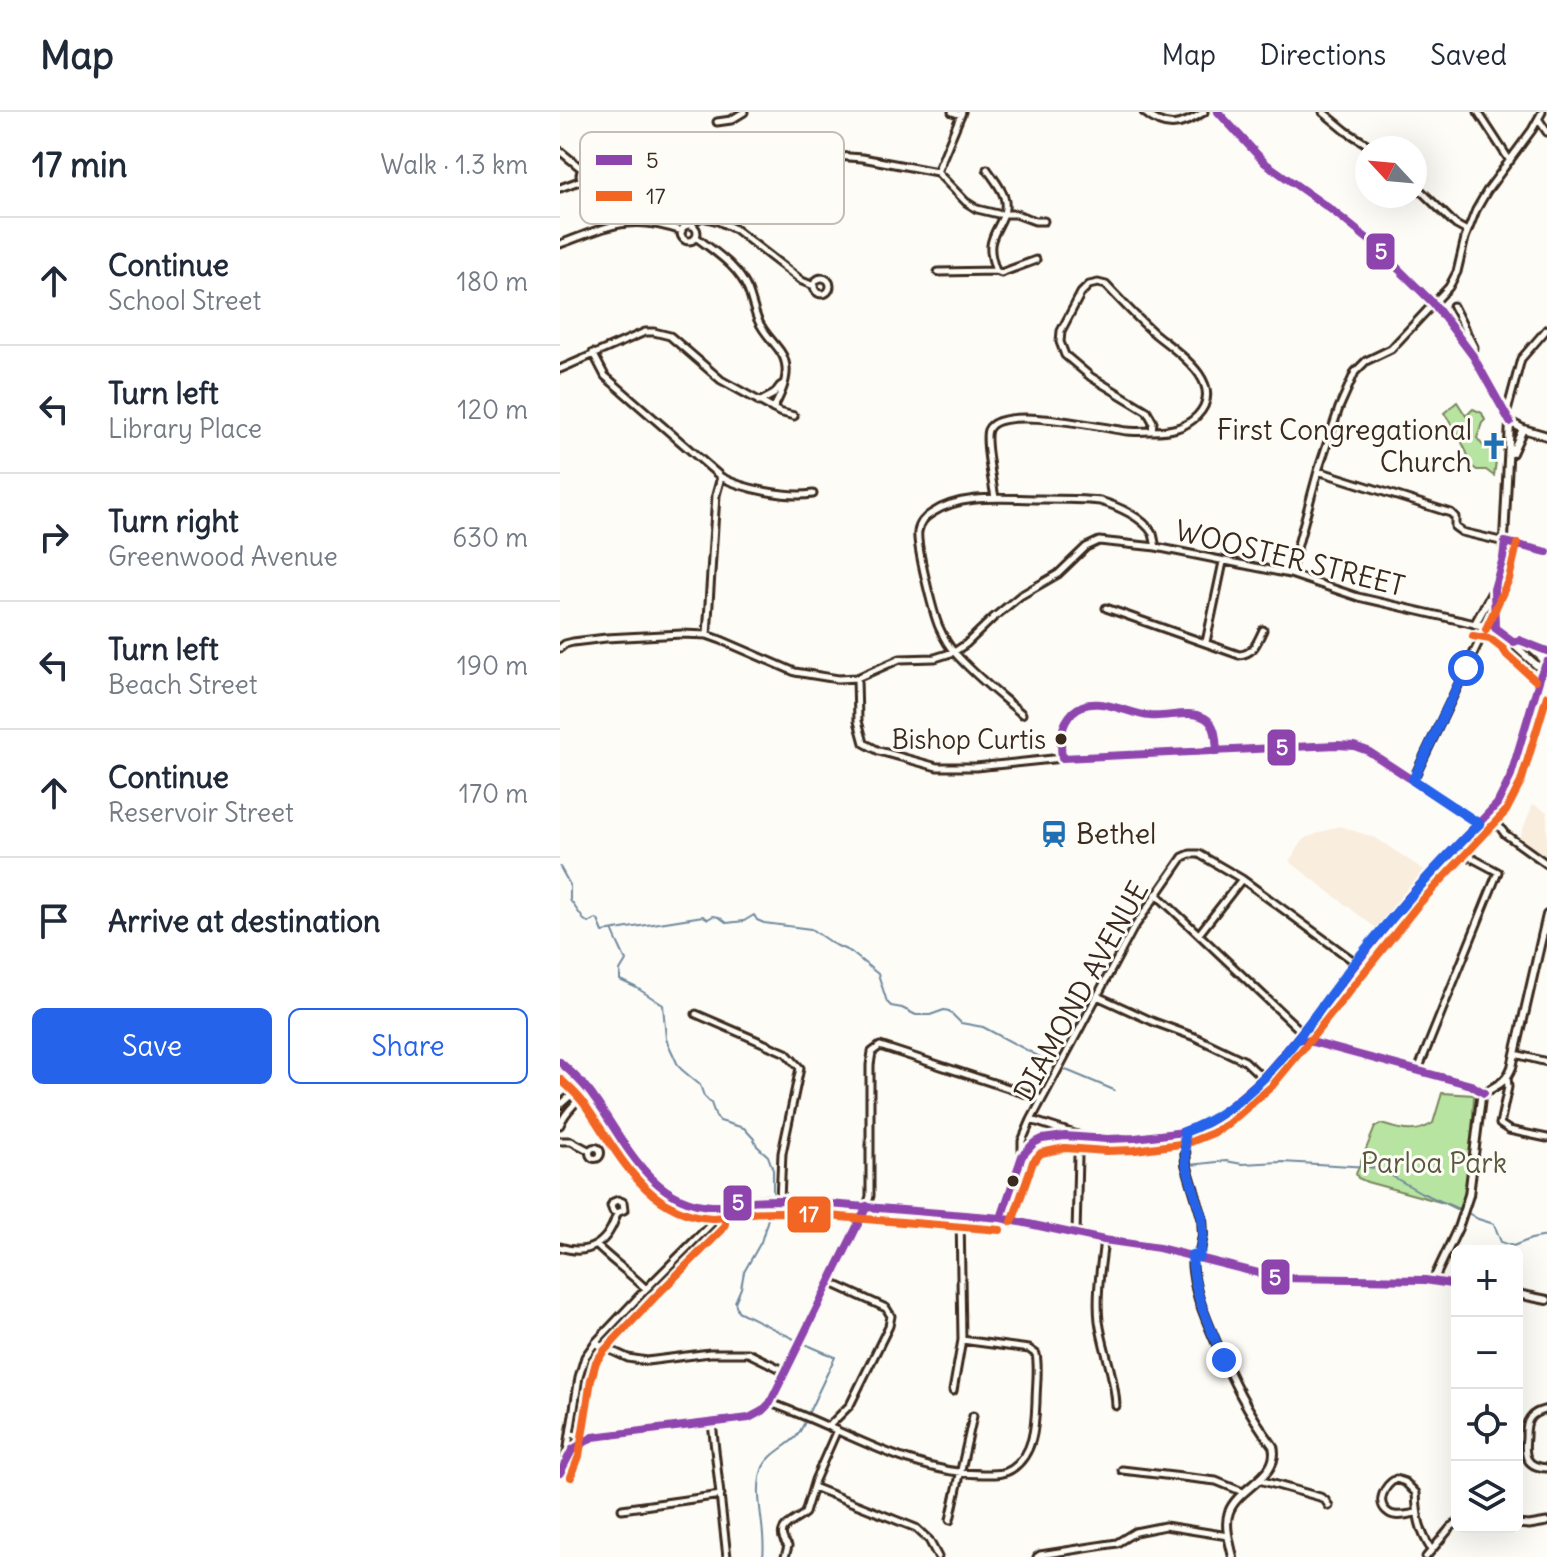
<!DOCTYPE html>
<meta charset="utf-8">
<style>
:root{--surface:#fff;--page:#f6f6f7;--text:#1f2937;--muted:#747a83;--line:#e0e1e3;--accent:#2563eb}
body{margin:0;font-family:Delius,sans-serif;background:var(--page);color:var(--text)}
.controls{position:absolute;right:24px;bottom:24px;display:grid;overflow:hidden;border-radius:12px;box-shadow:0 8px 32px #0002}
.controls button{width:72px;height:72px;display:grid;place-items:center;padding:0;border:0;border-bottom:2px solid var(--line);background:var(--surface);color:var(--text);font:40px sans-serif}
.compass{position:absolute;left:795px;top:24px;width:72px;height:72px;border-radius:50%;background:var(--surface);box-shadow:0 8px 32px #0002;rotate:296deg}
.stop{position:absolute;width:24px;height:24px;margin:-18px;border:6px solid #2563eb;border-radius:50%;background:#fff}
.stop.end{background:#2563eb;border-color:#fff;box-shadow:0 2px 8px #0008}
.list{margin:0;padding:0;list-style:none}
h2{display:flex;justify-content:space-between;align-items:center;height:104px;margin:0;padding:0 32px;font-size:34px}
h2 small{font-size:26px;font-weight:400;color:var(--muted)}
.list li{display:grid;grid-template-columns:52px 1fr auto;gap:24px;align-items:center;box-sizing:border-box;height:128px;padding:0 32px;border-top:2px solid var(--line)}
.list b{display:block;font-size:30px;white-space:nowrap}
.list p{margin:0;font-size:26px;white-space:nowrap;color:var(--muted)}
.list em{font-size:26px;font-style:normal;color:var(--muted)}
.actions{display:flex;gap:16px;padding:24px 32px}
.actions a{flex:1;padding:18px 0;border:2px solid var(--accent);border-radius:12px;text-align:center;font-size:28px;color:var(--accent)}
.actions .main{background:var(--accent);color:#fff}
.icon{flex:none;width:44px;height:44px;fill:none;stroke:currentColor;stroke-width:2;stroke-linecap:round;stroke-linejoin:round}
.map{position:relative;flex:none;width:987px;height:1445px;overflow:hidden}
header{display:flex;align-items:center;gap:48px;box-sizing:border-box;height:112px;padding:0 40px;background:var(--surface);border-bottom:2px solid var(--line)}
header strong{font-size:38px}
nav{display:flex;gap:44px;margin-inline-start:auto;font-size:28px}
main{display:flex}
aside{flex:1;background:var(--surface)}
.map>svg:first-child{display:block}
</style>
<header>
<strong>Map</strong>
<nav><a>Map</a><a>Directions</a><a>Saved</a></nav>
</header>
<main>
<aside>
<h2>17 min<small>Walk · 1.3 km</small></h2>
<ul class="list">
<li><svg class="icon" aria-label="ahead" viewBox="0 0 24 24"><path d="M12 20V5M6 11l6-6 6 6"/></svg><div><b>Continue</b><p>School Street</p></div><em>180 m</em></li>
<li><svg class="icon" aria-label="left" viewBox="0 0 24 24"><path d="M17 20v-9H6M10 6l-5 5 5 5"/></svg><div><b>Turn left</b><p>Library Place</p></div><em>120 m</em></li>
<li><svg class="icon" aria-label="right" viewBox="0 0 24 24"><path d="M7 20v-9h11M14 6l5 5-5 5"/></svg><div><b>Turn right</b><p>Greenwood Avenue</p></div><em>630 m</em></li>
<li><svg class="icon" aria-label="left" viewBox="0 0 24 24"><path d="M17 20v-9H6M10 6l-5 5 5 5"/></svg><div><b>Turn left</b><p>Beach Street</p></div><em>190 m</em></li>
<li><svg class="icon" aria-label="ahead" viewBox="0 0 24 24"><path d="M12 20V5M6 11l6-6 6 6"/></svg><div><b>Continue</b><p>Reservoir Street</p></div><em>170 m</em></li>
<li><svg class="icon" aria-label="arrive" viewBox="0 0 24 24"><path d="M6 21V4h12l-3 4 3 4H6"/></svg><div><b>Arrive at destination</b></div></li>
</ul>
<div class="actions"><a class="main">Save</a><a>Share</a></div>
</aside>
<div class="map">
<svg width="987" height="1445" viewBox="0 0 987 1445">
<rect width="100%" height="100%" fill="#fdfcf7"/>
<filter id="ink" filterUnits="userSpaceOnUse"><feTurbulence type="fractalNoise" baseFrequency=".0125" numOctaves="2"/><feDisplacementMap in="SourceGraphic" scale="16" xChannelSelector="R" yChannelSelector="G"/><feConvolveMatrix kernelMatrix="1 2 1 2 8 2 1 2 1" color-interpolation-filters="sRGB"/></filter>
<g filter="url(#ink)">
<path fill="#f9eddd" d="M973,692L987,700V745L959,727Z
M779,714L816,726L864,758L816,816L729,749L745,726Z"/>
<path fill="#b8e4a1" stroke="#7a8760" stroke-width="2" d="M897,290L906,304L913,297L922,301L925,308L922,311L917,326L924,335L937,342L934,364L926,358H917L910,353L907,341L897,320L884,301Z
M882,981L914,983L910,1066L903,1096L896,1097L884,1091L807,1070L798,1066L796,1062L815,1015L821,1012C841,1018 855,1023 873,1011Z"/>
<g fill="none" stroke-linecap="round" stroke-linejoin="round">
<path stroke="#6f899d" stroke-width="2" d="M0,755L10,773V788L24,808L29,811L36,807L38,808L43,820L143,804L148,807L153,804L159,805L167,811L184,809L194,803L197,808L204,811L251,817L273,832L291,840L318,862L327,890L331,894L342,896L356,903H370L384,898L389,899L401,911L423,915L493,952
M53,820C57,830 62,839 66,849L60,859V868L77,876L103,893L106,927L117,951L121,957L140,973L144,984L151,991L156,1005L160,1009L184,1016L194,1027L197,1034L208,1044L213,1058V1084
M506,958L554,978
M630,1053L666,1049L682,1052L722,1050L809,1055L821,1058L862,1081L901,1098
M213,1090L201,1130L184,1160L181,1176L175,1190L178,1199L234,1227
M908,1101L918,1107L934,1112L941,1130L953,1134L971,1127L987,1124
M245,1232L275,1245L248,1302
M203,1445C207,1416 192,1383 203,1355C209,1342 226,1335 236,1325C240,1320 243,1314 246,1308"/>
<g stroke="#3b2a1e" stroke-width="11">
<path id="minor" d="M392,0L401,3
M584,0C606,19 622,14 644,0
M763,0L786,19L813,36
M918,0L950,49
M979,8L987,20
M157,10L171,8L184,0
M0,39L22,57
M263,43L302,46L377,60L406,90L417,97L438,102H456L475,109H484
M20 63a7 7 0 1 1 14 0a7 7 0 1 1-14 0Z
M427,57C433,66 441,75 444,85C450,104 433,116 431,133C430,142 433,151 436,159
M377,60L402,0
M34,64H53L65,67
M855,73L896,113L907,119
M0,76L22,68
M121 121a8 8 0 1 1 16 0a8 8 0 1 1-16 0Z
M132,114L134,109L142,105L158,109L175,117L242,169L254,174
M136,125C156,141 178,154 188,178C192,188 194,199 198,208C203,220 213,229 220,239C233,257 223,279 213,297
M0,132C50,114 69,101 122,119
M378,160L436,159L441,161L476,148
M254 174a8 8 0 1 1 16 0a8 8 0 1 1-16 0Z
M538,171L546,173C562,190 578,207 595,222C616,239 668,272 637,304C624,317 609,319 592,319L593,310L587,299L531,265L505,243L500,230L501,219L521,181L529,173Z
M893,194L914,235L913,244
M33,241L45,264L161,365C183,377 228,386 253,382
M0,257L85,220H94L110,224L161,268L219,300L234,304
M199,290L214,282L220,274L223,272
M946,303L961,247L987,217
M758,359L891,401L895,405V415L902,420L987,440
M435,386C433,373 424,328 428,318C439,292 543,316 567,319C575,320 584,319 592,319
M730,462L758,359L779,296L795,260L806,249L831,237L889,175L897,160L905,126L916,98L927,79L972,18L982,0
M546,496L679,543C694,542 697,530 703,518
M147,523L156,383L161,365
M646,530L663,450
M0,536L5,532L13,530L46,526L122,522L147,523L161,528L235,560L278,567L297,566L340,547L375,546L394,540L406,532L433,506L460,484L498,462L526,435L539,429L596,435L730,462L798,485L915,512
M297,566L298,609L304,631L319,639L377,655H416L502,646L777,633L794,634L808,639L919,712
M462,602C439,582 415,564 395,541C388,534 383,524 379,515C373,501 356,433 358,420C359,412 365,405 372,401C402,381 445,387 479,387C500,387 520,387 540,389C557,394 583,405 593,422C594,425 595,432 596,435
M502,646C500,631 499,618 508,605C530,574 567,605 595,605C609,605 640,598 650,610C656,617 656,631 657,640
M853,668L926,515
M930,702L945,722L987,752
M596,782L742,920
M639,822L682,767
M537,884L594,910L635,925L685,949L703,966
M136,902L226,941L240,956L222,1041L220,1088
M737,926L911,973L924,981
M955,942L987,950
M858,958L938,760L895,737
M947,965L948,975L940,1012L949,1018L987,1026
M0,993L17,978L25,975
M471,1008L524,1025L518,1044L516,1122
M0,1013C6,996 21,990 26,975
M0,1029H11L30,1039
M29.5 1041a5.5 5.5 0 1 1 11 0a5.5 5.5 0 1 1-11 0Z
M462,1044V1029L471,1008L573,817L623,745L630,742H639L682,767L795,850
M307,1094L310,1084V953L312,940L320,934L482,987
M544,1128C541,1154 536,1182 539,1209C543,1238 555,1264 556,1294
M36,1133C52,1149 70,1161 86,1177
M0,1135C30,1145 49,1130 57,1101L64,1098L63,1090L58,1088L53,1090L51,1094L53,1099L57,1101
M35,1231L68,1246L87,1249L150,1241H188L225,1259
M393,1279L402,1228L400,1102
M210,1291C281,1315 347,1361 423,1362C433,1362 443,1363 452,1357C474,1342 475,1314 476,1290C476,1274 479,1257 476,1242L469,1237L402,1228
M987,1297C981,1299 974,1300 970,1306C966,1311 966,1318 966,1325C964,1343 965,1355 987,1356
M152,1311L167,1445
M269,1314L290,1293L329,1214L331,1204L326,1196L269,1170
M11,1322L32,1325
M7,1341L19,1265L25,1245L35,1231L86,1177L153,1110L154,1094
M562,1358L656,1369L683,1380
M699,1368L760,1385L765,1388L769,1394
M253,1375L356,1416L369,1428L378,1445
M62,1397L161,1383
M857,1401C849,1402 836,1406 829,1401C814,1391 825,1373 836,1367L845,1370L856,1381C857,1403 859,1419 871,1437
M390,1408L413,1304
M957,1412L969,1413L987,1410
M225,1445L228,1434C212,1415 234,1411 245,1401L255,1368L277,1318
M477,1445L480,1443L557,1431L575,1420L605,1414L668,1424
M866,1445L891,1415L897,1411"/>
</g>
<g stroke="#3b2a1e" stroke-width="12">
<path id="tertiary" d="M950,310L943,446L934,477L915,512L935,516L954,530L955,534L983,559
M952,341L963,317
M934,480L935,516
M954,530L959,528L987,539
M624,1020L626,1052L642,1105L643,1123L639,1145
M632,1143C632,1175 643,1200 655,1228C672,1268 687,1299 713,1334C721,1364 678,1375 669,1400C664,1413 670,1432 673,1445
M873,1169L898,1116L909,1083L921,986C931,971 943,978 952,955L987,803
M0,1361C8,1339 12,1334 33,1325L189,1306L202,1299L210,1291L307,1094"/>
</g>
<g stroke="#3b2a1e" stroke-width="12">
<path id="secondary" d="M658,0L705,51L773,99L809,128L874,192L913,244L950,310L963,317L987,324
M0,950L26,975L34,985C65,1030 90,1091 152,1094C164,1094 177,1090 189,1089C199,1087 210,1088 220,1088L441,1106L544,1128L599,1136L718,1166L865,1168L897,1173
M441,1106L462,1044L474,1031L482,1027L505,1024L547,1027L575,1026L624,1020L648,1010L661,1002L703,966L742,920L849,785L937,692L950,666L981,562L987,550
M957,1182L987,1188"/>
</g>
<use href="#minor" stroke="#fdfcf7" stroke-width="5"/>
<use href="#tertiary" stroke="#fdfcf7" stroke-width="6"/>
<use href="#secondary" stroke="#fdfcf7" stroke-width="6"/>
<g stroke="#fdfcf7" stroke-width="14">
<path id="bus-1" d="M658,0L705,51L773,99L809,128L874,192L913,244L950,310
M987,440L945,430L943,446L934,477L935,516L954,530L959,528L987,539
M502,646L777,633L794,634L808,639L919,712
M502,646C500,629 500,613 513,600C534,580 566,602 590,604C607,606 629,597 645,606C657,613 656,629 657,640
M737,926L911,973L924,981
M0,950C12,961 25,972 34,986C65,1029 90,1091 152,1094C162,1095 173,1091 183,1090C195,1088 207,1088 220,1088L441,1106L544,1128L599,1136L718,1166L865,1168L897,1173
M441,1106L462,1044L474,1031L482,1027L505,1024L547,1027L575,1026L624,1020L648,1010L661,1002L703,966L742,920L849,785L937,692L950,666L981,562L987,550
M0,1361L12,1338L33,1325L189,1306L202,1299L210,1291L307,1094"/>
</g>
<g stroke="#fdfcf7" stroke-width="14">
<path id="bus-2" d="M926,517L949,467L957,432
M913,524L930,527L943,537L947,543L975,568
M0,967C9,975 18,983 25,993C58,1040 86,1103 152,1106C163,1106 173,1103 183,1102C195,1100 207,1100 219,1100L440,1118
M452,1110L473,1050L481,1041L505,1036L546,1039L575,1038L628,1031L653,1021L668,1012L712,974L751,927L858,793L946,699L961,670L987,584
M11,1365L19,1344L31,1268L36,1250L44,1239L95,1185L162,1118L165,1112L166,1095"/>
</g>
<use href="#bus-1" stroke="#8e44ad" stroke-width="8"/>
<use href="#bus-2" stroke="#f26522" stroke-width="8"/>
</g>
</g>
<g fill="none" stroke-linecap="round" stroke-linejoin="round" filter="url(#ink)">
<path stroke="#2563eb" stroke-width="10" d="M664,1248C649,1213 633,1182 632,1143L639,1145L643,1123L642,1105L626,1052L624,1020C701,992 747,911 796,849C835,801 875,755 919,712L853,668L906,556"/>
</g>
<defs>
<g id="church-bare" transform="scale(2.16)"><path d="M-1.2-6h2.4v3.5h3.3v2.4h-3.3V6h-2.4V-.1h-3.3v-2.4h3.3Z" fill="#1f6fb2" stroke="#fdfcf7" stroke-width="2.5" paint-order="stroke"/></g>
<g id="station-bare" transform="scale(2.16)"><path d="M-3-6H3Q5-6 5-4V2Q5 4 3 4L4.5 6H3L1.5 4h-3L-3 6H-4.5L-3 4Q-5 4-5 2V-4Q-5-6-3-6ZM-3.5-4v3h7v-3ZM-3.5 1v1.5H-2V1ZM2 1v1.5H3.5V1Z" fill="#1f6fb2" stroke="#fdfcf7" stroke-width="2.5" paint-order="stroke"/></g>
</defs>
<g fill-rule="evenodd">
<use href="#church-bare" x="934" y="334"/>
<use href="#station-bare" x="494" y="722"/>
</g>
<g fill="#3b2a1e" stroke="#fdfcf7" stroke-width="3">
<circle cx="501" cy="627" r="7"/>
<circle cx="453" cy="1069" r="7"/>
</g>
<g text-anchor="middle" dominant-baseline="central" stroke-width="6" stroke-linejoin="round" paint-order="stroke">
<g font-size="26" fill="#3b2a1e" stroke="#fdfcf7" text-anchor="end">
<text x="486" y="627">Bishop Curtis</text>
</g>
<g font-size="28" fill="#3b2a1e" stroke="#fdfcf7" text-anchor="end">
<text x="912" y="318">First Congregational<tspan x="912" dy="32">Church</tspan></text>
<text x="516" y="722" text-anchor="start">Bethel</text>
</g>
<g font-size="28" fill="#3b2a1e" stroke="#fdfcf7">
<text transform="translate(730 446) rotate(14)">WOOSTER STREET</text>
<text transform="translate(521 879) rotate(-61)">DIAMOND AVENUE</text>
</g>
<g font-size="28" fill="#5a583f" stroke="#fdfcf7">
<text x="874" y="1051">Parloa Park</text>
</g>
</g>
<rect x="20" y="20" width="264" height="92" rx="12" fill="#fdfcf7" stroke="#c3bdb6" stroke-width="2"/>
<rect x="36" y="43" width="36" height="10" fill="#8e44ad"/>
<rect x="36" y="79" width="36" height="10" fill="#f26522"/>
<g font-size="22" fill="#3b2a1e">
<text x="86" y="56">5</text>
<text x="86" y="92">17</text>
</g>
<g stroke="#fdfcf7" stroke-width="3">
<rect x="805" y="120" width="31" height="39" rx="8" fill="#8e44ad"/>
<rect x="706" y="616" width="31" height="39" rx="8" fill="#8e44ad"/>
<rect x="162" y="1072" width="31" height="38" rx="8" fill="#8e44ad"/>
<rect x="226" y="1083" width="46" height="39" rx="8" fill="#f26522"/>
<rect x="700" y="1146" width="31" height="38" rx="8" fill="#8e44ad"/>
</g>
<g font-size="22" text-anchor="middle" font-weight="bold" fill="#fff">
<text x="821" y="147">5</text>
<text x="722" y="643">5</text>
<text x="178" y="1098">5</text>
<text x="249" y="1110">17</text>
<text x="715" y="1173">5</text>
</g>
</svg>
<div class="controls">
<button>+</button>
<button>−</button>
<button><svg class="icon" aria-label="locate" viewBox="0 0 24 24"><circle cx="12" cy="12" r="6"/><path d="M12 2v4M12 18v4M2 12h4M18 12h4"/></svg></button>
<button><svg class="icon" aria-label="layers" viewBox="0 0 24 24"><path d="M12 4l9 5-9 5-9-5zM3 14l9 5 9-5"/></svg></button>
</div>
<svg class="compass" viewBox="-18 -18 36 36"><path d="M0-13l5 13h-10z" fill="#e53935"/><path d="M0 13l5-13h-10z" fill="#747a83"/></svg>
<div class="stop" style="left:906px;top:556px"></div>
<div class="stop end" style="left:664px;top:1248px"></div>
</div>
</main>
